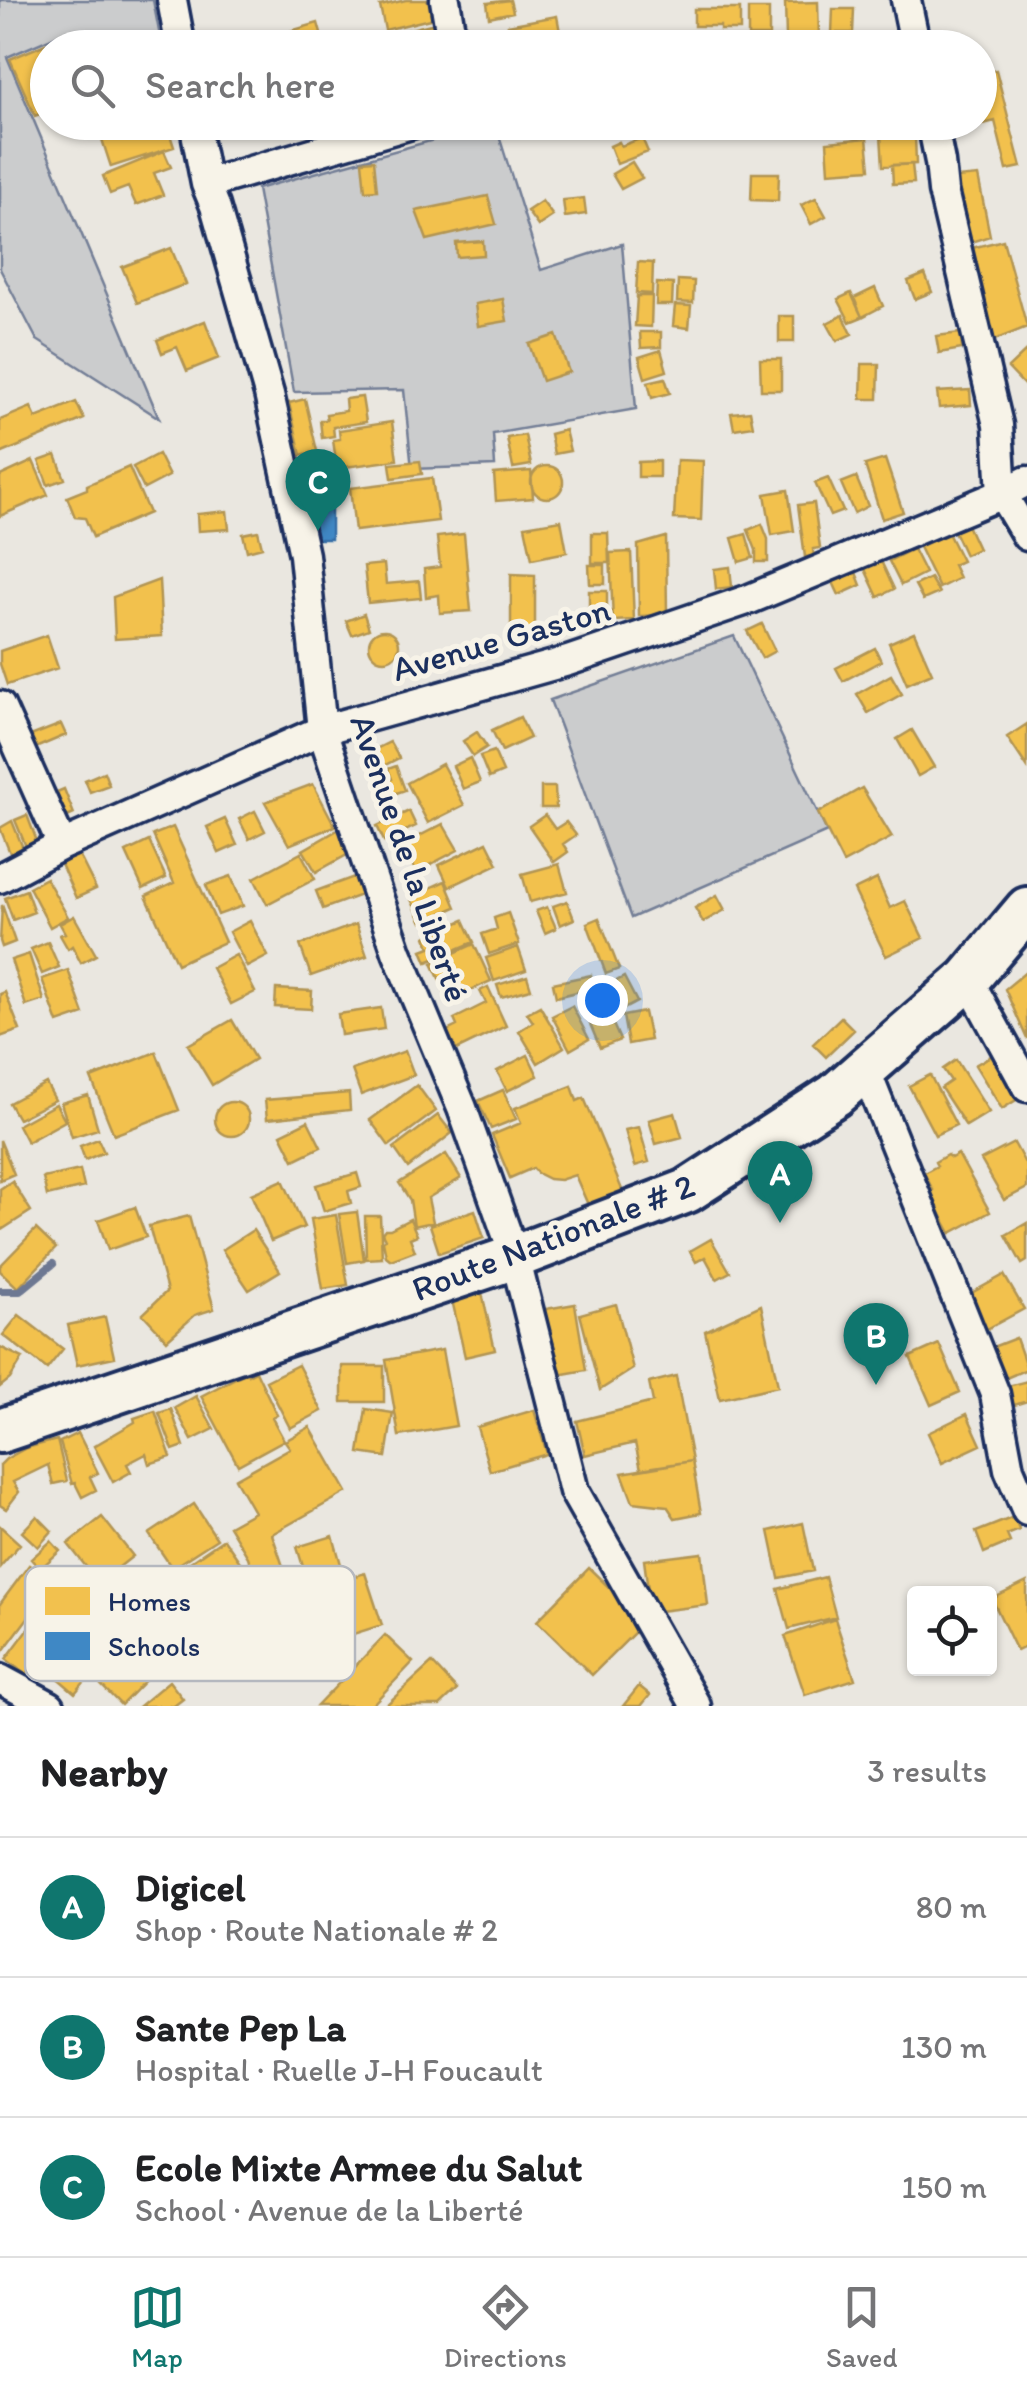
<!DOCTYPE html>
<meta charset="utf-8">
<style>
:root{--surface:#fff;--page:#f6f6f6;--text:#202124;--muted:#757577;--line:#e0e0e0;--accent:#0f766e}
body{margin:0;font-family:Itim,sans-serif;background:var(--page);color:var(--text)}
.controls{position:absolute;right:30px;bottom:30px;display:grid;overflow:hidden;border-radius:10px;box-shadow:0 2px 8px #0004}
.controls button{width:90px;height:90px;display:grid;place-items:center;padding:0;border:0;border-bottom:2px solid var(--line);background:var(--surface);color:var(--text);font:50px sans-serif}
.you{position:absolute;left:602px;top:1000px;width:35px;height:35px;margin:-25px;border:8px solid #fff;border-radius:50%;background:#1a73e8;box-shadow:0 0 0 15px #1a73e833}
.badge{display:grid;place-items:center;width:65px;height:65px;border-radius:50%;background:var(--accent);color:#fff;font-size:32px;font-weight:700}
.pin{position:absolute;translate:-50% -82px;filter:drop-shadow(0 2px 5px #0008)}
.pin::after{content:'';position:absolute;top:52px;width:35px;height:30px;background:inherit;clip-path:polygon(0 0,100% 0,50% 100%)}
.list{margin:0;padding:0;list-style:none}
h2{display:flex;justify-content:space-between;align-items:center;height:130px;margin:0;padding:0 40px;font-size:42px}
h2 small{font-size:32px;font-weight:400;color:var(--muted)}
.list li{display:grid;grid-template-columns:65px 1fr auto;gap:30px;align-items:center;box-sizing:border-box;height:140px;padding:0 40px;border-top:2px solid var(--line)}
.list b{display:block;font-size:38px;white-space:nowrap}
.list p{margin:0;font-size:32px;white-space:nowrap;color:var(--muted)}
.list em{font-size:32px;font-style:normal;color:var(--muted)}
.icon{flex:none;width:55px;height:55px;fill:none;stroke:currentColor;stroke-width:2;stroke-linecap:round;stroke-linejoin:round}
.map{position:relative;flex:none;width:1027px;height:1706px;overflow:hidden}
.search{position:absolute;background:var(--surface);box-shadow:0 2px 8px #0004;left:30px;right:30px;top:30px;height:110px;display:flex;align-items:center;gap:25px;box-sizing:border-box;padding:0 35px;border-radius:55px;color:var(--muted);font-size:38px}
.sheet{height:550px;background:var(--surface)}
nav{display:flex;justify-content:space-around;align-items:center;box-sizing:border-box;height:140px;border-top:2px solid var(--line);background:var(--surface);font-size:28px;color:var(--muted)}
nav a{display:grid;justify-items:center;gap:5px}
nav .on{color:var(--accent)}
.map>svg:first-child{display:block}
</style>
<div class="map">
<svg width="1027" height="1706" viewBox="0 0 1027 1706">
<rect width="100%" height="100%" fill="#eae7e0"/>
<filter id="ink" filterUnits="userSpaceOnUse"><feTurbulence type="fractalNoise" baseFrequency=".01" numOctaves="2"/><feDisplacementMap in="SourceGraphic" scale="20" xChannelSelector="R" yChannelSelector="G"/><feConvolveMatrix kernelMatrix="1 2 1 2 8 2 1 2 1" color-interpolation-filters="sRGB"/></filter>
<g filter="url(#ink)">
<path fill="#cbcccd" stroke="#737e96" stroke-width="2.5" d="M0,0H153L162,47H71L63,33L7,57L159,418L37,340L0,269Z
M495,123L541,270L622,244L636,409L493,434L495,466L412,469L404,390L294,392L257,189Z
M734,636L827,832L631,918L550,700Z"/>
<path fill="#f2c14e" stroke="#b29553" stroke-width="2.5" d="M406,0H430L434,18L385,30L380,6Z
M510,0L513,12L489,17L487,3Z
M818,2L819,37L786,38L785,3Z
M694,9H740V30H720V26H694Z
M748,9H769V36H748Z
M833,9H854L853,33H832Z
M557,16L563,48H494L492,36L510,32L508,25Z
M318,23L325,48H236L235,47Z
M435,23L439,42L414,48H393L390,34Z
M55,40L58,48H48V111L35,116L10,59Z
M996,70L1021,167L1007,170L995,121L976,126L975,122H980V74Z
M123,122H166L174,147L111,167L99,130Z
M881,135H915L916,164L883,166Z
M642,138L648,152L617,164L610,146L619,142L621,146Z
M867,138L870,169L829,172L827,142Z
M164,151L171,167L154,173L163,195L136,205L128,187L110,194L103,176Z
M374,160L377,190L365,191L362,161Z
M632,162L642,178L621,189L612,174Z
M912,164L914,183L893,184L892,165Z
M752,173H779L778,201L751,200Z
M978,176L990,236L968,243L956,178Z
M488,196L496,224L427,240L416,211Z
M584,198L586,214L565,217L563,200Z
M816,198L826,216L811,224L801,205Z
M542,201L553,216L538,226L527,211Z
M1003,240L1027,327L992,341L972,248Z
M483,241L484,255L457,257L456,243Z
M171,248L186,284L137,303L122,267Z
M638,262L653,263L652,294L636,293Z
M925,274L932,292L915,299L908,281Z
M678,280L694,281L693,303L677,302Z
M657,283L673,284L672,305H656Z
M875,288L883,306L862,317L854,298Z
M851,293L862,317L850,322L838,299Z
M637,296H652L651,327L635,326Z
M503,299L507,321L478,326L475,304Z
M675,305L691,306L689,328L673,326Z
M843,315L852,334L837,341L827,323Z
M779,316H794V342H779Z
M205,321L219,358L187,371L177,347L162,353L157,340Z
M640,332H661V347L641,348Z
M961,333L962,349L939,353L936,336Z
M556,335L569,372L542,381L529,344Z
M661,350L667,371L645,378L639,357Z
M1027,350V388L1008,368Z
M760,359H781V390H761Z
M862,364H879L878,399H861Z
M665,378L670,393L652,398L648,382Z
M970,390L971,405L939,408L937,392Z
M362,397L366,422L333,427L334,436L322,438L320,420H327L326,414L346,411L345,399Z
M305,399L317,451L301,455L289,403Z
M76,402L84,419L0,454V420L31,407L36,418Z
M750,411L753,426L734,429L731,413Z
M392,422L397,460L337,468L333,440L340,439L339,430Z
M565,430L570,451L554,454L550,434Z
M525,435L531,465L513,468L507,438Z
M158,454L169,476L144,489L133,467Z
M56,455L65,479L48,485L39,461Z
M885,459L903,512L882,519L865,465Z
M677,460L703,461L701,520L674,519Z
M33,461L48,495L0,516V476Z
M420,461L422,474L392,478L390,464Z
M659,461V477H638V462Z
M531 482a16 16 0 1 1 32 0a16 16 0 1 1-32 0Z
M129,467L149,513L93,537L85,518L75,517L67,497L87,489V485Z
M531,471L533,498L496,501L494,474Z
M856,477L868,506L854,513L841,483Z
M432,478L438,521L355,531L350,488Z
M828,478L843,511L830,516L815,483Z
M788,490L794,531L772,535L765,494Z
M814,503L820,548L813,549L814,556L805,557L798,505Z
M227,511L229,529L198,531L197,514Z
M561,520L567,552L532,559L525,526Z
M762,524L768,539V562H756V550L748,530Z
M967,525L978,549L965,555L954,531Z
M258,531L262,547L247,551L243,534Z
M592,533H608L609,563H592Z
M948,533L962,561L953,565L959,578L939,588L919,547Z
M464,534L471,611L440,613L439,595L426,597L424,569L440,567L437,537Z
M746,534L753,558L739,562L732,538Z
M666,537L667,615L639,616L638,545Z
M913,549L925,573L901,585L889,561Z
M631,552L634,620L613,621L610,553Z
M880,559L894,589L878,597L864,567Z
M384,564L386,584L419,581L421,598L368,603L364,566Z
M589,565H605V584H590Z
M730,567L732,587L716,589L714,569Z
M855,570L861,585L839,595L832,580Z
M511,574L535,575V632H511Z
M930,578L939,593L923,600L915,585Z
M159,580L162,636L115,639L113,597Z
M589,591H607V628H589Z
M364,614L369,629L352,635L346,621Z
M762,624L775,651L762,658L747,631Z
M369 645a15 15 0 1 1 30 0a15 15 0 1 1-30 0Z
M914,632L932,673L907,684L889,643Z
M47,635L58,668L7,685L0,664V651Z
M875,648L881,661L843,681L836,668Z
M891,675L902,694L868,713L857,694Z
M520,717L530,738L502,751L492,730Z
M61,724L66,735L33,749L28,737Z
M1027,724V767L1007,737Z
M912,730L934,767L918,776L897,739Z
M477,732L487,747L473,756L463,741Z
M390,742L399,758L373,771L364,755Z
M494,751L503,772L489,778L480,756Z
M470,758L480,782L463,789L453,766Z
M442,764L464,805L428,823L407,783Z
M396,766L405,790L386,797L381,783L392,779L388,769Z
M104,772L109,785L90,792L85,780Z
M313,784L335,826L289,845L265,802Z
M541,787H555L556,808H541Z
M862,788L892,837L843,863L818,813Z
M64,789L74,814L56,822L45,797Z
M255,811L265,831L249,839L239,819Z
M409,811L416,826L384,841L377,826Z
M27,815L38,844L27,849L15,820Z
M545,815L555,829L566,822L576,835L563,844L568,852L554,862L529,826Z
M225,819L237,845L219,853L207,827Z
M12,821L27,858L14,863L0,828Z
M443,824L458,850L416,872L402,845Z
M173,827L225,942L177,964L146,896L174,883L153,835Z
M341,828L354,851L316,872L303,850Z
M149,841L166,878L143,889L126,852Z
M487,842L498,864L449,887L439,865Z
M301,853L315,879L267,904L254,878Z
M79,855L96,889L76,898L60,862Z
M559,864L567,892L530,902L522,874Z
M231,876L243,906L218,915L206,885Z
M354,877L361,895L323,909L316,891Z
M46,878L68,917L50,927L29,887Z
M877,879L890,908L905,901L923,938L886,956L854,890Z
M445,881L456,907L422,922L410,897Z
M26,890L34,912L13,920L5,898Z
M717,895L725,910L703,922L695,908Z
M567,901L574,919L560,925L553,906Z
M2,905L15,942L2,947L0,941Z
M547,907L556,928L545,933L536,911Z
M508,913L519,944L489,954L482,934L497,929L494,918Z
M74,916L96,955L81,963L72,946L68,949L60,935L65,933L60,924Z
M599,918L619,969L606,974L587,923Z
M464,920L474,942L427,962L422,950L430,947L426,937Z
M250,921L268,956L247,967L229,932Z
M356,924L367,956L311,976L300,945Z
M48,942L59,967L42,974L31,949Z
M474,944L491,981L449,1000L432,963Z
M518,947L526,970L494,981L486,958Z
M29,954L44,1000L26,1006L11,960Z
M236,955L255,992L231,1004L212,968Z
M68,970L84,1014L58,1023L42,979Z
M1027,971V1039L1005,989Z
M591,975L593,988L556,997L553,983Z
M527,976L531,989L501,997L497,985Z
M624,977L637,1002L618,1012L605,987Z
M488,987L506,1026L456,1050L447,1031L457,1026L454,1019L486,1003L480,991Z
M276,989L312,991L311,1009L275,1007Z
M5,992L20,1030L0,1037V994Z
M540,1006L564,1047L538,1063L519,1031L533,1022L527,1013Z
M572,1006L589,1039L570,1050L552,1016Z
M381,1008L384,1029L341,1035L338,1014Z
M644,1012L650,1040L628,1044L623,1016Z
M609,1015L620,1040L600,1048L590,1024Z
M841,1017L854,1030L826,1057L813,1044Z
M232,1020L255,1059L212,1085L188,1045Z
M405,1051L414,1075L361,1095L352,1070Z
M156,1052L179,1110L114,1135L91,1078Z
M998,1052L1024,1095L1002,1109L975,1065Z
M528,1055L538,1076L507,1091L497,1071Z
M956,1060L989,1112L966,1126L941,1088L951,1081L943,1069Z
M930,1075L956,1125L935,1135L909,1086Z
M46,1083L55,1100L18,1119L9,1103Z
M417,1085L436,1111L389,1146L370,1120Z
M572,1086L577,1101L584,1098L623,1192L589,1207L575,1175L560,1180L549,1179L537,1173L533,1168L510,1178L492,1135L521,1123L515,1108Z
M503,1090L516,1119L491,1129L478,1101Z
M349,1093L350,1110L267,1119L265,1100Z
M88,1095L98,1129L72,1137L61,1103Z
M215 1119a17 17 0 1 1 34 0a17 17 0 1 1-34 0Z
M56,1104L65,1121L27,1142L18,1125Z
M675,1113L682,1137L656,1144L649,1120Z
M438,1115L452,1133L408,1168L394,1148Z
M308,1121L321,1147L294,1160L281,1134Z
M639,1127L649,1162L635,1166L625,1130Z
M98,1139L104,1152L85,1160L80,1146Z
M0,1140L14,1174L0,1180Z
M1014,1143L1027,1167V1188L1004,1200L981,1160Z
M446,1154L461,1178L428,1198L433,1222L414,1226L410,1200L399,1183Z
M958,1154L990,1212L951,1233L929,1192L933,1190L924,1173L937,1166L935,1162L947,1155L951,1158Z
M80,1170L84,1187L47,1196L43,1178Z
M357,1173L361,1187L348,1191L351,1203L324,1211L316,1185Z
M283,1180L304,1227L271,1241L251,1194Z
M12,1181L31,1211L0,1231V1189Z
M135,1207L146,1237L108,1250L98,1220Z
M475,1210L484,1238L439,1253L430,1225Z
M357,1212L364,1260L347,1263L339,1214Z
M336,1215L348,1285L323,1289L311,1219Z
M189,1216L214,1309L195,1315L167,1340L143,1314L167,1291L149,1226Z
M365,1216H380L382,1258L366,1259Z
M410,1219L417,1235L410,1238L415,1251L391,1260L386,1256L383,1241L385,1239L382,1233L385,1229H390Z
M1027,1223V1261L1022,1264L1006,1235Z
M36,1229L56,1248L18,1288L0,1271V1266Z
M253,1230L280,1271L249,1290L222,1250Z
M711,1239L730,1272L717,1279L705,1257L696,1262L690,1251Z
M1004,1275L1024,1309L985,1330L966,1296Z
M482,1293L495,1350L465,1357L452,1300Z
M575,1304L586,1370L552,1376L540,1310Z
M616,1304L633,1369L600,1390L580,1314Z
M761,1305L778,1386L720,1399L705,1331Z
M19,1315L63,1349L47,1369L3,1335Z
M105,1317L114,1357L77,1365L68,1325Z
M1016,1338L1027,1369L999,1381L985,1350Z
M939,1344L960,1392L931,1405L910,1357Z
M0,1347L23,1358L10,1379L0,1387Z
M442,1350L456,1426L399,1436L386,1360Z
M298,1365L322,1411L290,1428L266,1381Z
M342,1366H384V1402H342Z
M256,1371L277,1415L272,1418L284,1440L238,1465L201,1396L247,1372L248,1375Z
M676,1376L692,1461L641,1469L635,1443L585,1455L577,1421L653,1402L649,1383Z
M1027,1381V1401L1005,1408L1000,1388Z
M196,1396L214,1429L192,1440L175,1408Z
M171,1409L184,1446L173,1450L159,1413Z
M366,1409L393,1413L386,1457L359,1453Z
M534,1410L547,1454L490,1471L477,1427Z
M155,1411L171,1457L149,1464L146,1454L127,1464L131,1472L113,1482L94,1446L135,1422L134,1418Z
M967,1414L981,1445L942,1463L928,1433Z
M310,1427L347,1492L272,1534L301,1619L272,1629L248,1557L229,1526L254,1512L235,1479L290,1448L285,1441Z
M78,1433L98,1473L90,1477L96,1490L82,1497L75,1483L72,1484L60,1442Z
M57,1440L67,1481L53,1484L48,1465L13,1482L19,1492L6,1509L0,1505V1465L6,1459L26,1448Z
M692,1461L701,1513L675,1518L667,1506L633,1502L622,1473Z
M194,1504L217,1539L172,1568L149,1534Z
M37,1516L52,1531L38,1547L22,1532Z
M102,1517L133,1556L99,1583L68,1544Z
M1014,1517L1019,1530L1007,1535L1010,1542L984,1553L976,1532Z
M803,1523L813,1571L779,1578L769,1531Z
M0,1526L20,1544L0,1567Z
M333,1536L344,1575L309,1586L297,1547Z
M224,1539L242,1565L192,1599L174,1573Z
M51,1541L60,1551L40,1569L31,1559Z
M702,1553L708,1605L651,1612L644,1560Z
M29,1565L54,1583L0,1655V1604Z
M589,1568L645,1622L592,1675L537,1621Z
M73,1569L94,1585L26,1675L6,1659Z
M365,1573L382,1625L315,1646L298,1593Z
M825,1577L836,1617L789,1629L778,1589Z
M1027,1582V1646L1017,1651L992,1599Z
M103,1617L124,1635L75,1693L54,1675Z
M835,1619L855,1679L805,1695L785,1636Z
M385,1635L413,1662L371,1706H317Z
M142,1642L163,1662L121,1705L101,1685Z
M432,1663L457,1690L440,1706H387L386,1705Z
M169,1681L183,1699L174,1706H139Z
M639,1686L650,1695L641,1706H623Z"/>
<path fill="#3f88c5" stroke="#346da6" stroke-width="2.5" d="M314,502H331V539H314Z"/>
<g fill="none" stroke-linecap="round" stroke-linejoin="round">
<path stroke="#6d7892" stroke-width="8" d="M0,1291H20L53,1264"/>
<g stroke="#1b2f5e" stroke-width="35">
<path id="street" d="M172,0L181,48
M445,0L453,48
M906,0L916,48
M194,122L206,184L215,206L269,394L304,555L322,730L397,952L462,1108L515,1257L574,1491L696,1706
M932,122L940,162L943,191L998,425L1002,494L1027,536
M206,184L418,122
M0,706L62,845
M0,878L62,845L322,730L568,661L750,599L1002,494L1027,481
M968,979L1027,1087
M865,1069L995,1394L1009,1469L1027,1511
M0,1679L50,1706"/>
</g>
<g stroke="#1b2f5e" stroke-width="50">
<path id="primary" d="M0,1431L515,1257L687,1191L835,1095L968,979L1027,909"/>
</g>
<use href="#street" stroke="#f7f3e8" stroke-width="28"/>
<use href="#primary" stroke="#f7f3e8" stroke-width="42"/>
</g>
</g>
<g text-anchor="middle" dominant-baseline="central" stroke-width="10" stroke-linejoin="round" paint-order="stroke">
<g font-size="35" fill="#1b2f5e" stroke="#f7f3e8">
<text transform="translate(501 639) rotate(-16)">Avenue Gaston</text>
<text transform="translate(410 858) rotate(71)">Avenue de la Liberté</text>
<text transform="translate(553 1237) rotate(-21)">Route Nationale # 2</text>
</g>
</g>
<rect x="25" y="1566" width="330" height="115" rx="15" fill="#f7f3e8" stroke="#b5b8bf" stroke-width="2.5"/>
<rect x="45" y="1587" width="45" height="28" fill="#f2c14e"/>
<rect x="45" y="1632" width="45" height="28" fill="#3f88c5"/>
<g font-size="28" fill="#1b2f5e">
<text x="108" y="1611">Homes</text>
<text x="108" y="1656">Schools</text>
</g>
</svg>
<div class="controls">
<button><svg class="icon" aria-label="locate" viewBox="0 0 24 24"><circle cx="12" cy="12" r="6"/><path d="M12 2v4M12 18v4M2 12h4M18 12h4"/></svg></button>
</div>
<div class="you"></div>
<div class="pin badge" style="left:780px;top:1223px">A</div>
<div class="pin badge" style="left:876px;top:1385px">B</div>
<div class="pin badge" style="left:318px;top:531px">C</div>
<div class="search"><svg class="icon" aria-label="search" viewBox="0 0 24 24"><circle cx="10" cy="10" r="6"/><path d="M15 15l6 6"/></svg>Search here</div>
</div>
<section class="sheet">
<h2>Nearby<small>3 results</small></h2>
<ul class="list">
<li><span class="badge">A</span><div><b>Digicel</b><p>Shop · Route Nationale # 2</p></div><em>80 m</em></li>
<li><span class="badge">B</span><div><b>Sante Pep La</b><p>Hospital · Ruelle J-H Foucault</p></div><em>130 m</em></li>
<li><span class="badge">C</span><div><b>Ecole Mixte Armee du Salut</b><p>School · Avenue de la Liberté</p></div><em>150 m</em></li>
</ul>
</section>
<nav>
<a class="on"><svg class="icon" aria-label="map" viewBox="0 0 24 24"><path d="M3 6l6-2 6 2 6-2v14l-6 2-6-2-6 2zM9 4v14M15 6v14"/></svg>Map</a>
<a><svg class="icon" aria-label="directions" viewBox="0 0 24 24"><path d="M12 3l9 9-9 9-9-9zM9 14v-3h6M13 9l2 2-2 2"/></svg>Directions</a>
<a><svg class="icon" aria-label="saved" viewBox="0 0 24 24"><path d="M7 4h10v16l-5-4-5 4z"/></svg>Saved</a>
</nav>
